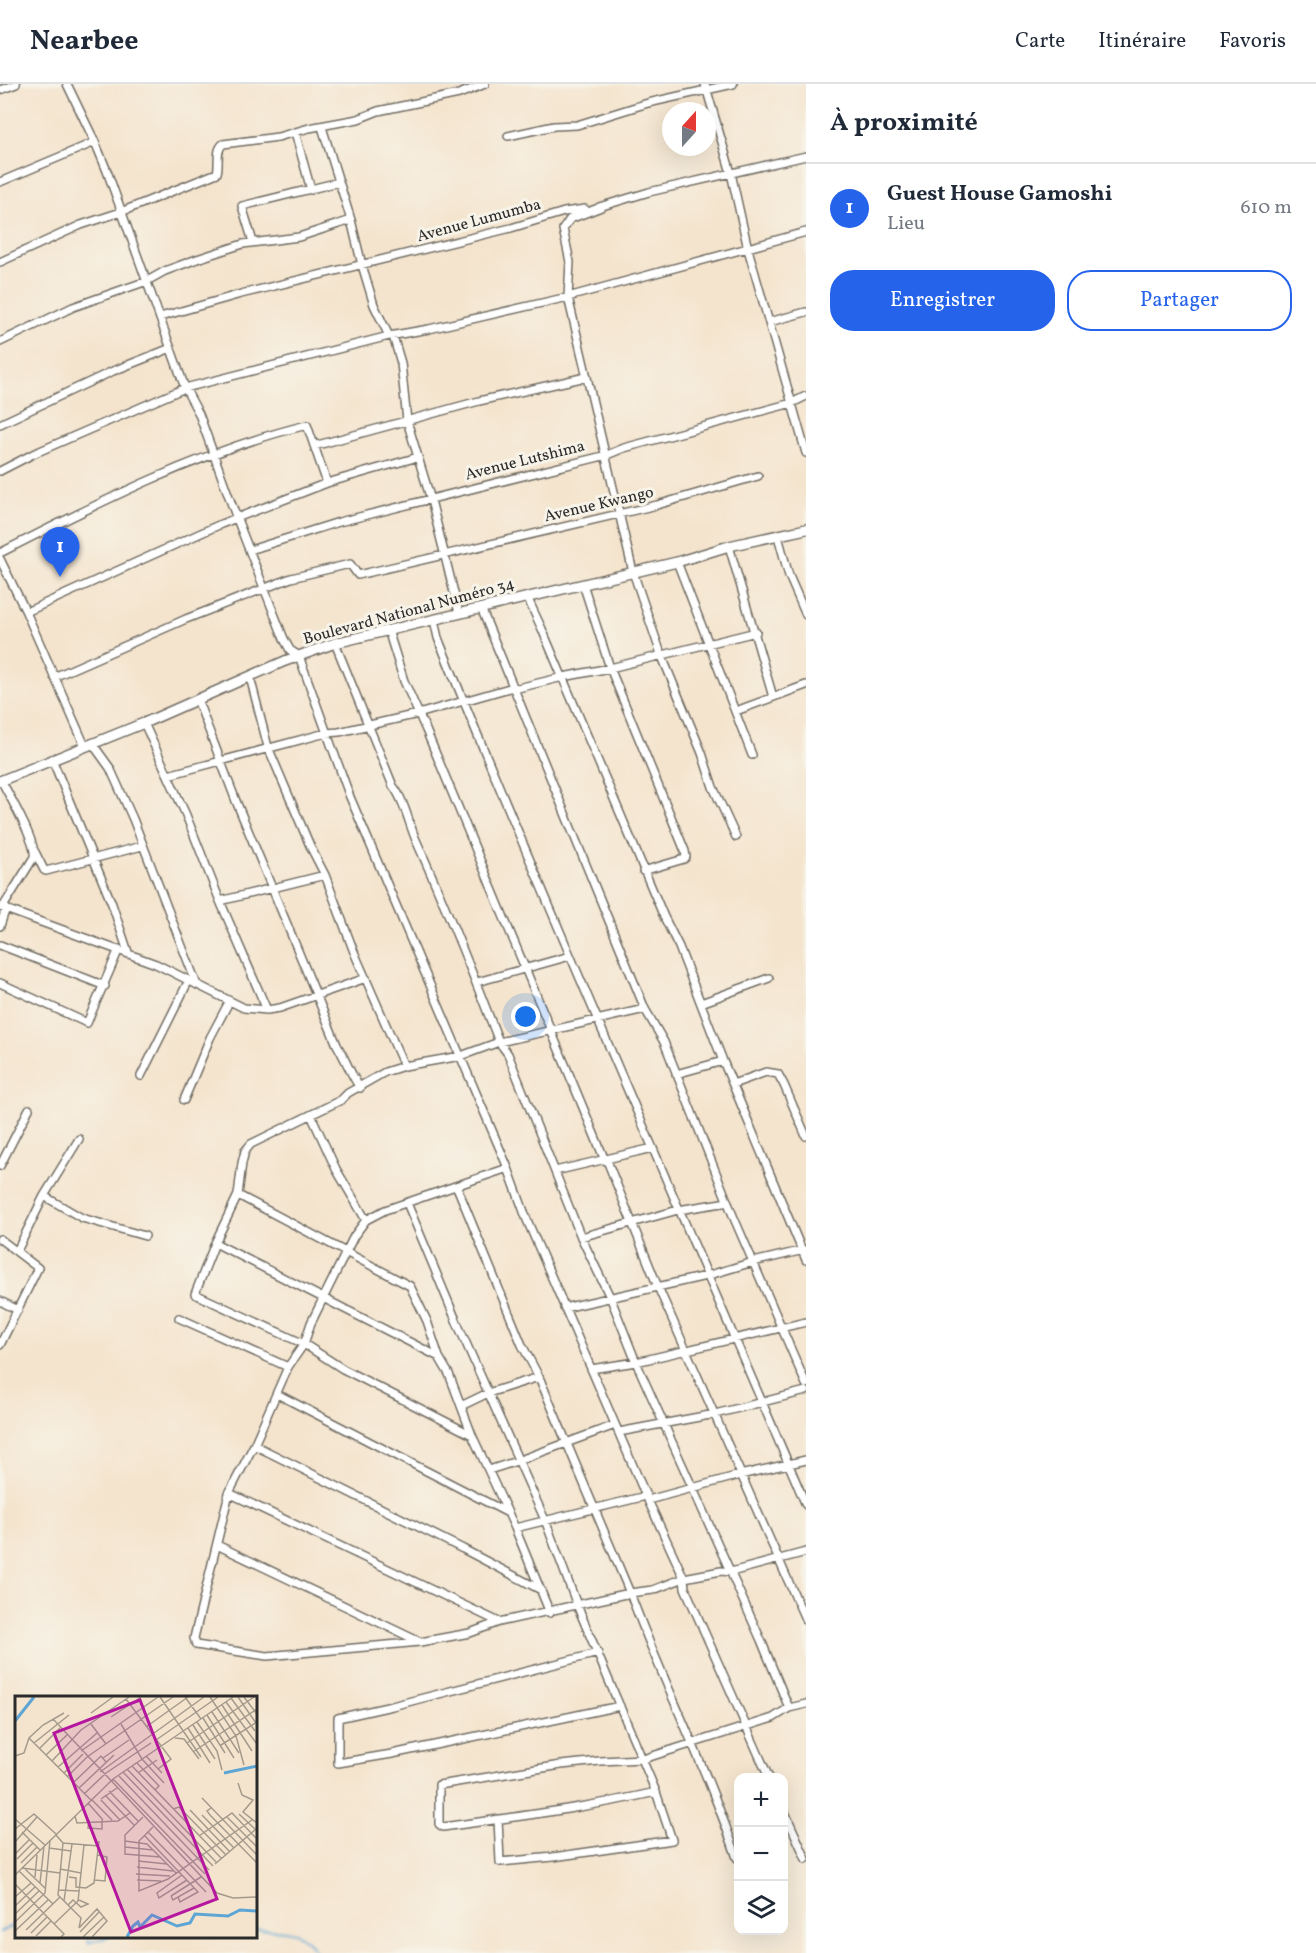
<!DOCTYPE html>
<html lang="fr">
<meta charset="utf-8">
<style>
:root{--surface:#fff;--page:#f2f2f3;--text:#1f2937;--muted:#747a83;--line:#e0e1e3;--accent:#2563eb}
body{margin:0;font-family:Vollkorn,serif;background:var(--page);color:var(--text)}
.controls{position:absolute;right:18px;bottom:18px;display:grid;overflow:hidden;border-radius:12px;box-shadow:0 6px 24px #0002}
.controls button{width:54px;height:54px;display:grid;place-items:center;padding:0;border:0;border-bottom:2px solid var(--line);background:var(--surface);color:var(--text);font:30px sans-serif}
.compass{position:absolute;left:662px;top:18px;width:54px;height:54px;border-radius:50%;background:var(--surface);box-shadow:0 6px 24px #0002;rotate:21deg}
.you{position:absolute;left:526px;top:933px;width:21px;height:21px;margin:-15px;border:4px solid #fff;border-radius:50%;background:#1a73e8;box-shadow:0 0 0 9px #1a73e833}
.badge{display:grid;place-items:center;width:39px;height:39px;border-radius:50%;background:var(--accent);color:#fff;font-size:20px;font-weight:700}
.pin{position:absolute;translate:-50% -50px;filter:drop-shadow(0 2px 3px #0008)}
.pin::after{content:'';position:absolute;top:32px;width:21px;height:18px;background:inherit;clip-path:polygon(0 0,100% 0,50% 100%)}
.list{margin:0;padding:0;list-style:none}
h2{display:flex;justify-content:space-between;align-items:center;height:78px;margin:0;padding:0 24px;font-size:26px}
h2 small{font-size:20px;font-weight:400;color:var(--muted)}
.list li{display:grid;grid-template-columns:39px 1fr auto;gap:18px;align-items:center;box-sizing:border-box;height:90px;padding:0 24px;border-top:2px solid var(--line)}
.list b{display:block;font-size:22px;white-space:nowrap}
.list p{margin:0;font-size:20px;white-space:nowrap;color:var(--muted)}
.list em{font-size:20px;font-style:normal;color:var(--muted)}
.actions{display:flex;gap:12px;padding:18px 24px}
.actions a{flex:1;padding:14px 0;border:2px solid var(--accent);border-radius:24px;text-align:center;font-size:21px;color:var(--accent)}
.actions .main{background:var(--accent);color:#fff}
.icon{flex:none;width:33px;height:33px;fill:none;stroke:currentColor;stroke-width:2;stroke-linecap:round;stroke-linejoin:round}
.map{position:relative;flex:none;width:806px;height:1869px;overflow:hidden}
header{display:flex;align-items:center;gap:36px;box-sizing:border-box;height:84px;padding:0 30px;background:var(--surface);border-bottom:2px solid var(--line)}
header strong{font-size:28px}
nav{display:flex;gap:33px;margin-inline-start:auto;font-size:21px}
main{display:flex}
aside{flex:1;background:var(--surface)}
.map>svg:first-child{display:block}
</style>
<header>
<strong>Nearbee</strong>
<nav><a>Carte</a><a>Itinéraire</a><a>Favoris</a></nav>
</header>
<main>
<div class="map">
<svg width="806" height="1869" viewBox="0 0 806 1869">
<rect width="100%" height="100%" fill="#f7f3e8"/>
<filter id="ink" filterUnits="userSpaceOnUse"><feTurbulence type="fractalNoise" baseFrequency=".0167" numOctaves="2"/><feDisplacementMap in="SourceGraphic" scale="12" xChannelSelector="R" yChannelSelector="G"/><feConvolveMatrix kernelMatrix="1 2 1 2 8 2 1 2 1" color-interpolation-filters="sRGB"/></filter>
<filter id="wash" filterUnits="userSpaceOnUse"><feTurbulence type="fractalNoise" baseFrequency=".008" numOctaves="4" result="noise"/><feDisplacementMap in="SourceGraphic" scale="24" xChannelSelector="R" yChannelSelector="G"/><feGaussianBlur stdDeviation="1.35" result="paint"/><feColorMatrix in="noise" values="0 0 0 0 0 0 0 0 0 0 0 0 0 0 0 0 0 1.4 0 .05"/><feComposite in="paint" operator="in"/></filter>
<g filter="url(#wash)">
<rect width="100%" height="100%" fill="#f4e4cd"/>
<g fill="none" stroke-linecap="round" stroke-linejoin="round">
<path stroke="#5ca5d4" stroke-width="2" d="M255,1845C285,1848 299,1841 317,1869
M0,1848L16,1840
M89,1852L88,1859L113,1852"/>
</g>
</g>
<g filter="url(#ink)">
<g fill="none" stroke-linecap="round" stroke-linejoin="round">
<g stroke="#716c64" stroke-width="10">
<path id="minor" d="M67,0L95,58L107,87L185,304L199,330L237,435L284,555L290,566L299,572L350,713L508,1084L527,1136L646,1412L684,1494L685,1504L769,1694
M705,0L731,89L748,165L806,369
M0,6L16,0
M322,43L351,136L362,181L374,221L389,252
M295,48L311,106
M508,52L554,42L577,41L648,19L733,0
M0,98L95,58
M599,123L649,108L806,72
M601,123L570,135L563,145L570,178L568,213L633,488L661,570L702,669L713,703L736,753
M253,158L242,122L339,98
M0,178L81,141L121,128L217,89C220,79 215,67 223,60L278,53L309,44L358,35L378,27L459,10L485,0
M160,233L241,210L511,144L564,128L585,125
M769,238L806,228
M393,252L401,279L407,337L431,416L459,529
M0,258L73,223L147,197L165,187L197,175L243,160L299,153L351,136
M0,340L113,287L171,264
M314,362L479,317L586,293
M0,387L33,370L185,304L389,252L429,245L568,213L806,148
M778,452L789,492L806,531
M729,462L773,613
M250,466L339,438L607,371L624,364L792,319L806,312
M0,469C98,419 200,367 307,341L327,399
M0,475L26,528L85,662
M677,478L752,671
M583,500L610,584L685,767L686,773L684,775L643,787
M527,513L542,545L664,833L679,863L723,977L806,1176
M481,524L645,925L664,958L734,1134L806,1300
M26,528L221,440L327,399L418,373
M434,536L438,554C556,845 683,1132 806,1421
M388,546L404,597L426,646L604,1074L608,1079L658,1203L806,1537
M335,559L393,702C404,715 409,740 416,756C446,823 473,890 499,958L508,970L581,1153L611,1215L636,1278L761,1556L789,1624
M54,593L186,535L291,494L350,480L358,491L657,421L758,392
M250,593L268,663L311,764L325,791L354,868L404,982
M197,615L236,717L337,961C346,976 350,989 360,1004
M736,627L806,601
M144,639L186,731L220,817L267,926
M92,659L110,684L133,735L197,901
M52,675L112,820L128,868
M168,691L326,649L339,648L418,630L513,603L518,604L563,593L610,584L756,548
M1,696C9,711 37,759 34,773L3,823
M35,768L44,786L46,787L142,762
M220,817L325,791
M0,823L156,880L244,924L267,926L280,924L366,894
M0,842L6,824
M0,861L105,902
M477,898L570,872
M0,899L87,939L119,865
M701,919L769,894
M676,990L723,977
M141,992L189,896
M733,1000L766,988L778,990L784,1001L806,1052
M184,1016L210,954L229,918
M311,1031L336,1085L366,1136
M0,1082L29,1025
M508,1084L385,1126L366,1136L354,1152L311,1239L304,1260L288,1283L254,1361L229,1409L194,1554L196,1561L267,1572L420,1558L470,1549L499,1538L630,1509L653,1506L684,1494L721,1487L731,1488L806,1468
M555,1087C588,1079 620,1072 653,1064
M457,1103L522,1261L539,1293L630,1509C663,1599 707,1684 737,1774
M238,1111L410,1202L427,1237L439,1273L449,1290L472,1351L515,1444L550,1529
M44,1112L82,1134L145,1152
M407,1119L458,1241L545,1436L577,1521L656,1708L672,1756L553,1773L500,1778L498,1735
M581,1153L678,1126L728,1118
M0,1155L38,1184L0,1261
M215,1159L439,1273
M17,1167L44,1112L79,1055
M0,1217L18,1226
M564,1224L706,1192L753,1178L804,1166
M179,1234L288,1283
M591,1285L636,1278L806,1238
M277,1310L508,1429
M461,1322L488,1309L539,1293
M619,1348L715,1330L806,1307
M472,1351L343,1285L304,1260L195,1210L215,1159L238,1111L242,1079L245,1067L251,1060L341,1016L348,1009L385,988L404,982L461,972L499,958L645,925
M254,1361L463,1465L541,1506
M489,1386L520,1376L615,1341
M229,1409L499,1538
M648,1416L740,1391L806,1376
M515,1444L646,1412
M217,1461L418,1557
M598,1569L392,1622L338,1634V1679L392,1670L620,1622
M656,1708C586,1724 514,1733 443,1743L439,1740V1701L561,1681L600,1677L643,1675L773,1634L789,1624L806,1620
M784,1726L806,1775"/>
</g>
<g stroke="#716c64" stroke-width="12">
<path id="secondary" d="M0,697L144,639L285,577L335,559L677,478L729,462L806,445"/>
</g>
<use href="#minor" stroke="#fff" stroke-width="7"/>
<use href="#secondary" stroke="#fff" stroke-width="9"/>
</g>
</g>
<g text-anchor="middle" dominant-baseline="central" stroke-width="6" stroke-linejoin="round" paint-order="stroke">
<g font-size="16" fill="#2b2b2b" stroke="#f7f3e8">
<text transform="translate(479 137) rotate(-15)">Avenue Lumumba</text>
<text transform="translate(525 377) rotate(-14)">Avenue Lutshima</text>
<text transform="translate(599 421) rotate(-13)">Avenue Kwango</text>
<text transform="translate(409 528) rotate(-15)">Boulevard National Numéro 34</text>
</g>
</g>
<g transform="translate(15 1612)">
<rect width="242" height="242" fill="#f4e4cd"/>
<path fill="none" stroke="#5ca5d4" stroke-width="3" d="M0,25L19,1M209,77L242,70M112,241L118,230L123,226L125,231L137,219L162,230L175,227L180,218L213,220L225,214L242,215"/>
<path fill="none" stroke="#a49a8c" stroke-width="1.5" d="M145,1L186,61M170,1L186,23M195,1L221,40L229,69M223,1L241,27M229,1L242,18M216,2L240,35M111,3L156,63L143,73M211,6L242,48M207,9L237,55M197,16L224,57M76,17L98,1M192,19L219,62M96,21L126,1M188,22L210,57M38,23L202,197L218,202L242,201M182,26L202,55L207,74M76,28L91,48M106,28L127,63L149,87M178,29L200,63M131,31L173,1M173,32L195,67M14,42L76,104M160,42L169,43L184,63M141,44L203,1M19,47L54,19M172,47L239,1M206,49L242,26M25,52L45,32M66,55L143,1M178,56L242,13M31,59L52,39M0,60L9,57L14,42L28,29L49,17M131,60L147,77M88,62L114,44M37,65L66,34L114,1M122,67L144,90L140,94M117,70L207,163M43,71L82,37M112,73L202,167M85,76L189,1M108,76L198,170M49,77L68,58M123,77L142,64M104,80L194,174M52,81L72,61L158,1M98,83L190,178M58,87L86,60L91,66M223,87L227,99L238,104L228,116L242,127M64,92L99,59M94,95L123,125M69,98L91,77L136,47M90,99L119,129M187,102L242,159M86,103L102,92M77,104L97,124M86,104L105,124M73,107L88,124M196,112L192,115L195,119L242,167M158,113L164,111L211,159M175,114L215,156M224,118L241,134M187,119L219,152M60,120L62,127L103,125L115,117M128,121L110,139V158L145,161M212,121L242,151M0,123L30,149M74,124L73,132L87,133V124M138,131L124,145V195L153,183L237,124M0,133L19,118L41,138M7,136L25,154M133,136L191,196M41,139L48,147L84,150M129,139L183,196L165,206L163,201M184,140L217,117L242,143M110,145L132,148L161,177M0,146L22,121M48,147L43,199L66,222L64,232M110,151L138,154M34,152L56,155M0,158L14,144M2,163L18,147M123,165L152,168M6,167L22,151M200,168L241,133M122,171L158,175M7,172L45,177M10,173L31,193M45,173L66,177M4,175L38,208M121,178L155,180M0,179L98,83L218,1M167,179L142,197L144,202L172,184M20,181L22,159M54,181L61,182V191L71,192L79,187L84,145M80,184L90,185L92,161L83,159M122,184L146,185M25,187L29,150M0,188L49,238L46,241M43,194L64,195M156,200L186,181M156,200L158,204L179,192M0,201L16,187M49,205L57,148M53,209L58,204L66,211L73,208L64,204M0,210L20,191M0,218L24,195M0,226L30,197L35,144M39,228L63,205L69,149M64,232L82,213L92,225L77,241M11,234L45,201M0,235L33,204M65,236L84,216M16,237L32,221M21,240L36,225M68,241L89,221"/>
<path fill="#b5179e" fill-opacity="0.15" stroke="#b5179e" stroke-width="3" d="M125,4L202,203L116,236L39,37Z"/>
<rect width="242" height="242" fill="none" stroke="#2b2b2b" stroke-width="3"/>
</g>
</svg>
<div class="controls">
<button>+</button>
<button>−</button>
<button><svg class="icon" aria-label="layers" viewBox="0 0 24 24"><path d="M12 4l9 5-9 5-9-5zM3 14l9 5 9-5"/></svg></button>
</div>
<svg class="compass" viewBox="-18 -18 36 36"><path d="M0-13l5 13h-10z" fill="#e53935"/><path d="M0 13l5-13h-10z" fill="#747a83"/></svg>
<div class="you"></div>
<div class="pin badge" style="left:60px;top:493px">1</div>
</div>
<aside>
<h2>À proximité<small></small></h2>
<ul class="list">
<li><span class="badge">1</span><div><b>Guest House Gamoshi</b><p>Lieu</p></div><em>610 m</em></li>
</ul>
<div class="actions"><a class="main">Enregistrer</a><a>Partager</a></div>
</aside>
</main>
